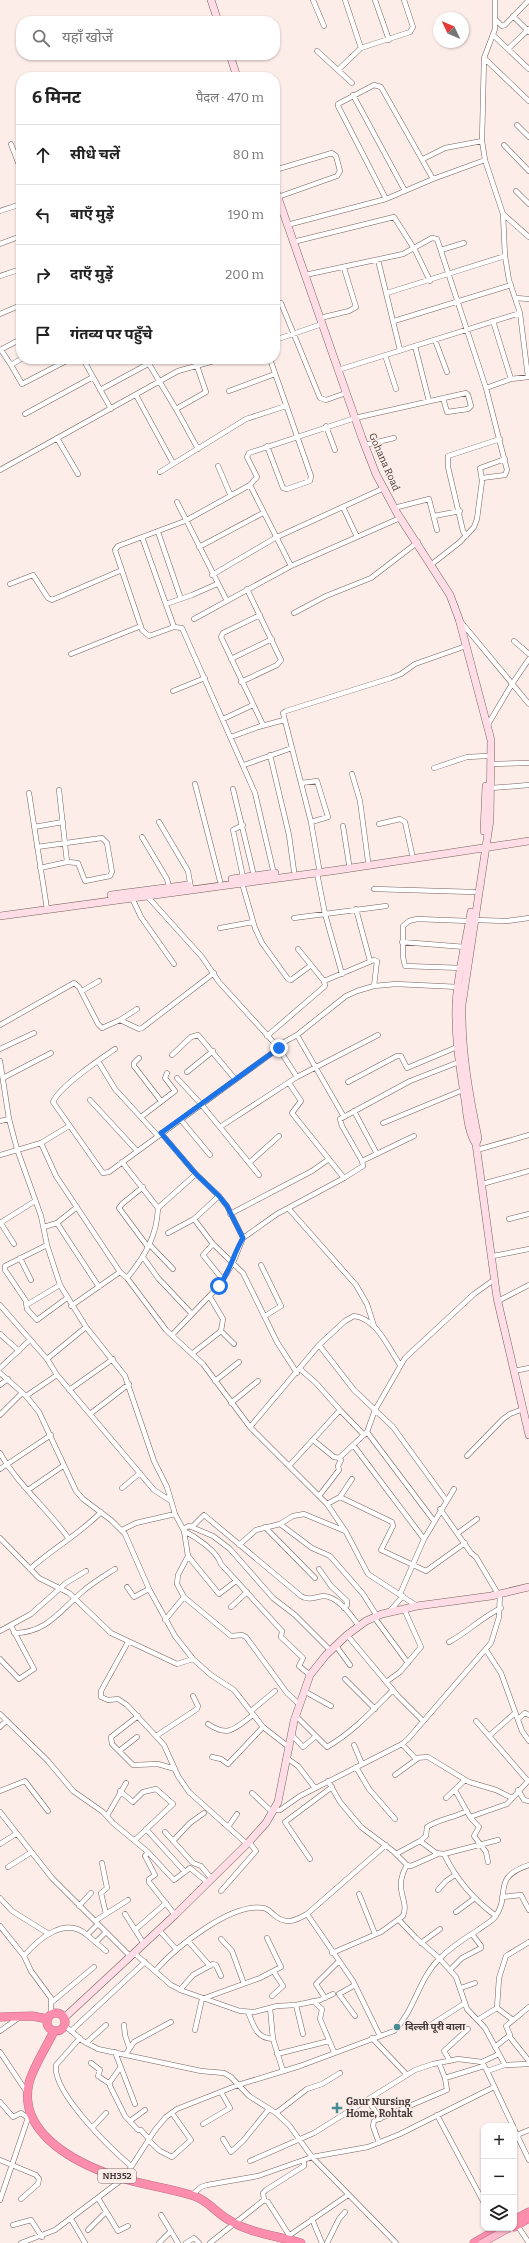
<!DOCTYPE html>
<html lang="hi">
<meta charset="utf-8">
<style>
:root{--surface:#fff;--page:#f2f2f2;--text:#222;--muted:#767676;--line:#e0e0e0}
body{margin:0;font-family:Bitter,"Noto Sans Devanagari",serif;background:var(--page);color:var(--text)}
.controls{position:absolute;right:12px;bottom:12px;display:grid;overflow:hidden;border-radius:8px;box-shadow:0 1px 3px #0004}
.controls button{width:36px;height:36px;display:grid;place-items:center;padding:0;border:0;border-bottom:1px solid var(--line);background:var(--surface);color:var(--text);font:20px sans-serif}
.compass{position:absolute;left:433px;top:12px;width:36px;height:36px;border-radius:50%;background:var(--surface);box-shadow:0 1px 3px #0004;rotate:314deg}
.stop{position:absolute;width:12px;height:12px;margin:-9px;border:3px solid #1a73e8;border-radius:50%;background:#fff}
.stop.end{background:#1a73e8;border-color:#fff;box-shadow:0 1px 4px #0008}
.list{margin:0;padding:0;list-style:none}
h2{display:flex;justify-content:space-between;align-items:center;height:52px;margin:0;padding:0 16px;font-size:17px}
h2 small{font-size:13px;font-weight:400;color:var(--muted)}
.list li{display:grid;grid-template-columns:26px 1fr auto;gap:12px;align-items:center;box-sizing:border-box;height:60px;padding:0 16px;border-top:1px solid var(--line)}
.list b{display:block;font-size:15px;white-space:nowrap}
.list em{font-size:13px;font-style:normal;color:var(--muted)}
.icon{flex:none;width:22px;height:22px;fill:none;stroke:currentColor;stroke-width:2;stroke-linecap:round;stroke-linejoin:round}
.map{position:relative;flex:none;width:529px;height:2243px;overflow:hidden}
.search{position:absolute;background:var(--surface);box-shadow:0 1px 3px #0004;left:16px;top:16px;width:264px;height:44px;display:flex;align-items:center;gap:10px;box-sizing:border-box;padding:0 14px;border-radius:16px;color:var(--muted);font-size:15px}
.panel{position:absolute;background:var(--surface);box-shadow:0 1px 3px #0004;left:16px;top:72px;width:264px;height:292px;border-radius:16px}
.map>svg:first-child{display:block}
</style>
<div class="map">
<svg width="529" height="2243" viewBox="0 0 529 2243">
<rect width="100%" height="100%" fill="#fdede9"/>
<g fill="none" stroke-linecap="round" stroke-linejoin="round">
<g stroke="#74635e" stroke-width="5.5">
<path id="street" d="M313,0L324,26
M345,0L361,48
M375,0L389,40
M513,16L529,32
M496,20L502,26L505,25L529,0
M493,35L529,69
M509,48L529,29
M317,51L352,83
M484,58L529,101
M338,70L361,48L410,32L413,27L404,0
M353,95L405,191
M517,125L529,137
M11,144L21,170
M504,145L529,171
M423,159L445,148L482,141
M485,160L482,141L484,58L495,29V0
M275,170L332,153L336,156L340,171L337,176L278,197
M516,191L529,204
M386,199L338,106V104L374,85L381,87L433,179
M0,211L21,204
M503,214L529,237
M287,225L386,199L433,179L485,160L503,214L505,256L509,280L520,313L528,377L511,379L486,388
M293,242L394,217L415,250L430,281
M0,244L21,236
M441,250L464,243
M378,260L400,350
M305,275L403,254L432,238L437,239L486,388L507,470L505,475L482,478
M0,276L21,269
M387,293L505,256
M516,298L529,299
M281,303L320,398L326,400L346,393
M0,314L21,305
M320,318L349,311L356,307L344,268
M394,321L511,285
M493,321L511,379
M275,340L322,324
M435,340L447,372
M415,346L429,401
M0,350L21,339
M1,350L11,365
M385,355L396,389
M21,359L11,365L22,384L70,359
M83,359L111,409
M146,359L176,409
M197,366L206,392L176,409L198,449
M338,370L520,313
M100,390L148,364
M229,391L275,374
M136,395L173,463
M25,414L93,377
M326,426L335,450
M57,438L78,474
M365,445L394,438
M267,446L283,488L287,489L310,481L311,476L270,359
M218,466L230,494
M0,470L178,371L221,359
M160,472L246,419L286,406
M250,485L291,566
M177,502L227,601
M343,507L357,537
M394,508L429,499L437,530
M434,516L460,511
M158,532L181,599
M466,536L463,531L448,467V456L500,439
M142,537L118,546L115,550L142,630L149,636L174,627
M199,547L263,513
M432,564L460,542L474,527L477,519L482,481L480,468L505,459
M212,575L275,538L384,488
M10,584L33,575L48,598L52,600L122,570
M166,604L192,595L217,584
M294,613L326,596L371,578L418,542
M260,615L223,633L221,637L263,725
M194,619L291,566L400,518
M461,622L529,704
M514,641L529,654
M71,654L141,626
M231,659L272,639
M241,682L277,665L281,660L247,589
M173,691L205,678
M223,719L253,705
M487,726L512,684L529,659
M231,737L258,727L284,720
M270,755L289,835L294,871
M492,764L529,763
M244,765L292,748
M434,768L467,757L487,756
M352,774L360,801L368,861
M301,783L317,781L328,817L311,822
M195,784L220,881
M491,788L529,785
M233,789L254,876
M59,790L67,862
M29,793L47,909
M159,822L188,871L191,888
M379,824L400,819L405,822L412,854
M343,826L349,864
M34,827L63,822
M142,837L167,879L169,887
M37,847L102,838L107,843L112,872L110,876L85,881L78,863L67,862L40,868
M319,868L311,822L283,713L286,711L391,678L401,674L415,664L466,646
M317,873L325,914L342,974
M274,874L255,793L182,628L174,627L142,537L185,521L250,485L257,477L247,457L249,453L355,418L466,393L468,395L471,406L468,409L447,412L443,398
M243,877L233,830L243,825
M242,883L255,928L262,943L288,979L291,980L310,966
M374,889L474,892
M147,896L202,957L219,982L277,1046
M132,898L141,917L174,964
M356,909L370,961
M294,918L386,906
M475,920L507,921L529,918
M220,928L253,922
M402,942L465,947
M298,949L324,981
M462,968L405,966L403,957V926L409,921L417,919L470,921
M82,991L99,981
M120,1020L139,1029L142,1028L214,973
M0,1025L74,983L79,987L98,1024L102,1028L120,1020L137,1009
M297,1035L344,1117
M267,1036L325,986L324,981L374,960L377,961L374,986
M0,1049L34,1033
M115,1049C99,1060 60,1086 53,1102L103,1173L109,1172L279,1048
M172,1055L191,1037L198,1035L235,1079
M139,1058L134,1063V1066L161,1101
M0,1061L9,1119L17,1149L41,1216L47,1245L60,1285L86,1327L125,1376L154,1461L167,1487L175,1514L184,1531L188,1556L178,1575L177,1584L184,1597L231,1636L242,1635L246,1637L287,1693L299,1704
M98,1061L115,1089L158,1136
M187,1072L213,1051
M297,1077L277,1046L297,1035L346,996L357,991L374,986L396,984L459,987
M3,1078L51,1053
M177,1078L201,1104L259,1175
M348,1082L397,1056H401L407,1068L457,1047
M289,1083L301,1101L292,1113L344,1178L363,1166L362,1161L414,1136
M90,1100L137,1151
M354,1111L377,1154
M141,1117L175,1091L165,1078L167,1073
M181,1120L210,1155
M0,1121L9,1119
M383,1123L463,1090
M220,1127L297,1077L378,1035
M161,1133L196,1174L219,1196L227,1206L243,1238
M41,1143L56,1176L120,1272L127,1278L166,1330L203,1364L250,1427L327,1504L346,1532L368,1574L417,1606
M477,1150L529,1135
M0,1155L41,1143L69,1126
M362,1161L342,1126L340,1119L410,1081L459,1062
M122,1162L158,1208
M249,1163L279,1136
M482,1184L529,1171
M143,1187L122,1204L119,1208L148,1247
M288,1208L356,1285L367,1304L374,1326
M230,1214L312,1171L329,1159
M194,1219L213,1244L243,1273L277,1342L297,1373
M509,1219L529,1214
M0,1222L14,1244
M0,1223L35,1201
M57,1223L99,1287
M44,1227L57,1223L77,1207
M168,1233L194,1219L219,1196
M213,1244L203,1255L223,1280
M47,1245L5,1266V1270L28,1304L60,1285
M150,1245L173,1269
M493,1256L529,1249
M143,1257L158,1278L192,1314
M20,1258L31,1280
M261,1265L281,1306L265,1316
M127,1278C145,1256 157,1236 158,1208L196,1174
M210,1297L223,1319L221,1331L234,1344
M498,1301L529,1285
M26,1303L27,1309L37,1320L67,1298
M0,1305L47,1359L57,1375L154,1490L171,1501
M71,1306L120,1272
M0,1334L19,1351
M172,1335L219,1286L233,1263L243,1238L277,1214L344,1178
M319,1345L354,1390L393,1427L446,1500
M193,1353L221,1331
M47,1359L86,1327
M0,1368L30,1340
M300,1369L316,1383L340,1410
M514,1371L529,1368
M0,1373L26,1396L39,1412L76,1491L83,1499L111,1520L125,1534L149,1589L175,1636L193,1659L211,1675L234,1690L263,1727L290,1748
M215,1381L239,1362
M0,1385L8,1379
M69,1390L113,1359
M26,1396L57,1375
M231,1403L258,1381
M90,1414L129,1384
M0,1415L22,1393
M250,1427L319,1345L345,1321L354,1316C377,1319 388,1347 400,1365
M367,1432L434,1521
M313,1440L334,1457L339,1458
M354,1446L424,1539
M0,1453C18,1485 48,1509 69,1539
M467,1456L503,1419L510,1414L523,1409
M289,1466L340,1410L364,1435
M0,1469L51,1435
M122,1488L140,1473
M28,1490L63,1466
M319,1496L339,1470L338,1466L341,1460L339,1458L367,1432L375,1410L405,1358L474,1294L495,1279
M340,1497L392,1522L393,1526L381,1550L426,1571L465,1543
M327,1504L340,1497L352,1479
M440,1509L471,1553L476,1557L498,1594
M280,1524L312,1548L330,1556L363,1594L377,1616
M192,1527L204,1515L301,1596C308,1601 315,1597 323,1596C338,1596 351,1615 359,1626
M265,1527L315,1578
M183,1529L189,1526L213,1536L230,1549L273,1598L295,1615L331,1651
M122,1530L136,1523L175,1514
M184,1531C196,1537 217,1551 221,1564L282,1631L281,1637L303,1658L299,1666L310,1675
M458,1533L477,1519
M0,1538L39,1578L69,1593L111,1633L177,1664L193,1659
M239,1545L256,1530L280,1524L293,1516L304,1514L345,1531
M188,1556L219,1594L236,1581
M30,1569C53,1548 80,1534 101,1512
M319,1569L331,1586L347,1601V1605L344,1608
M127,1587L134,1597L149,1589
M400,1594L424,1539L454,1489
M231,1607L247,1592
M389,1612L403,1596
M374,1617L408,1663
M165,1620L184,1597
M0,1631L31,1614L66,1583L86,1571
M14,1633C46,1633 59,1612 82,1592C92,1583 104,1576 115,1569
M347,1635L398,1696L423,1721
M128,1642L101,1691V1697L108,1700L118,1699L127,1705L164,1745L178,1776L189,1792L247,1844
M449,1642C468,1632 482,1617 501,1608
M336,1646L350,1665
M486,1650L501,1673L522,1731L529,1741
M0,1659L19,1679L34,1669L11,1626
M345,1679L375,1709
M386,1682L400,1672L421,1647L404,1609
M304,1691L331,1706
M251,1711L275,1691
M0,1714L48,1761L73,1791L103,1812L113,1823L148,1852L145,1856L155,1875L149,1879V1882L175,1915
M138,1716L111,1737L112,1744L133,1765L158,1764L175,1769
M296,1716L327,1747C353,1732 372,1711 393,1690
M518,1719L525,1713L529,1715
M476,1721L528,1781
M208,1724C229,1738 235,1728 253,1715
M0,1727L6,1721
M292,1735L303,1747L316,1736
M156,1736L197,1709L198,1706L193,1696
M489,1736L515,1713
M402,1744L415,1758L428,1757L469,1782L496,1790L512,1798
M354,1745L362,1764
M119,1751L137,1737
M212,1757L221,1759L228,1764L263,1727
M288,1759L298,1766L315,1788
M356,1767L369,1789L395,1819
M395,1775L417,1759
M328,1781L340,1802L361,1827L393,1851L407,1865L411,1866L438,1854
M455,1790L470,1817L479,1827L474,1836L486,1852L488,1862
M518,1790L524,1800L529,1801
M0,1791L25,1781L48,1811
M120,1791L133,1802L143,1792L156,1789L173,1804L135,1840
M252,1793L270,1810H280L300,1796L402,1744L408,1739L491,1643L499,1617L500,1593
M446,1798L465,1780
M0,1812L52,1878L131,1957
M107,1816L126,1783
M470,1817L507,1804L529,1780
M228,1827L237,1814
M146,1829L185,1872
M165,1832L193,1863L201,1866L211,1878
M173,1841L190,1823L204,1813
M420,1841L426,1836L427,1827C439,1819 453,1818 467,1811
M0,1844L16,1834
M148,1852L174,1880L190,1868L207,1882
M396,1854L420,1841L436,1853L444,1854C456,1879 474,1900 496,1916
M444,1854L498,1840
M310,1859L285,1822L332,1787
M102,1863L107,1888L101,1893L106,1914
M8,1867L30,1853
M438,1890L446,1881L455,1875
M221,1891L256,1851L249,1842
M359,1894L375,1934
M502,1897L521,1895L529,1910
M0,1898L12,1911L49,1934
M79,1906L91,1893
M456,1912L475,1898
M125,1914L144,1944
M307,1914L353,1981L380,2036
M399,1920L416,1938L439,1958L456,1977L467,2009L485,2028L505,2065
M95,1921L128,1900
M0,1926L24,1956L31,1971L51,1998V2015
M135,1930L166,1903
M159,1930L176,1949
M87,1935L106,1951
M221,1939L232,1951L244,1984
M188,1941L210,1966
M96,1942L106,1932
M421,1943L440,1929
M134,1953L171,1985L183,1991L240,2011L254,2012L277,2006L296,2005L320,2000L333,1994
M332,1953L381,1932L403,1916C410,1899 392,1891 407,1865
M24,1956C39,1938 66,1916 87,1935L98,1924
M450,1970L462,1958L481,1948V1946L472,1934
M155,1971C175,1948 231,1902 264,1908C268,1909 271,1912 274,1915C286,1925 295,1921 307,1914L386,1845
M355,1985L339,1994L355,2016
M461,1988L475,1983
M180,1990L193,1975L213,1964L216,1965L221,1976
M272,1996L283,1986L274,1972
M325,1998L316,1984L339,1961
M313,2001L322,2009L320,2019L334,2052
M52,2002L94,1967
M296,2005L303,2034
M270,2008L273,2039
M497,2008L513,2020
M248,2012C254,2026 256,2038 273,2039L283,2071
M479,2019L497,2008L499,1978L506,1956L529,1942
M64,2025L83,2041L98,2049L201,2071L224,2073L231,2077L249,2096L276,2113L289,2125L312,2157L396,2243
M124,2025L125,2035L129,2047
M429,2026L465,2003
M195,2030L202,1999L260,1978L281,1967L267,1938
M0,2031L20,2017
M71,2031L145,1962
M509,2036L529,2061
M80,2038L56,2065C52,2092 111,2149 131,2166
M372,2038L407,2075
M86,2043L106,2025
M495,2047L510,2035L506,2026L529,2007
M0,2052L28,2094
M115,2052L135,2104
M126,2054L134,2042L171,2022
M277,2054L329,2041
M450,2061L444,2051L468,2029
M482,2062L499,2054
M91,2063L100,2070L98,2076L110,2084
M120,2068L110,2082V2086L125,2116L138,2130H141L149,2139
M487,2071L513,2126
M445,2078L484,2066
M368,2100L380,2119
M0,2102L13,2117L21,2113L28,2118
M276,2113L307,2089L322,2084L340,2073
M437,2115L484,2203
M130,2121L145,2110
M203,2124L230,2108L221,2092
M93,2127L106,2113
M514,2129L529,2160
M517,2135L529,2130
M223,2139L231,2152L243,2141L269,2109
M148,2140L160,2151L172,2157L191,2140L172,2113
M379,2143L373,2126L374,2121L447,2090L445,2078L439,2063
M0,2160L36,2175L39,2179L38,2184L21,2199
M250,2161L314,2133L415,2070L433,2064L458,2059L482,2062L487,2071L505,2065L529,2064
M192,2195L201,2187L207,2185L258,2176L312,2157L368,2147L400,2134L494,2087
M98,2198L118,2231L128,2226
M0,2200L30,2112
M264,2200L263,2193L266,2190L304,2166V2160
M161,2215L178,2243
M71,2219L85,2243
M312,2219L322,2243
M13,2225L31,2220L42,2237
M517,2225L529,2243
M88,2230L106,2212
M287,2237L348,2195
M21,2243L55,2230L124,2178L155,2130L166,2117L177,2109L238,2085L300,2066L394,2031C415,2010 418,1980 439,1959C450,1948 465,1938 478,1930C483,1926 491,1922 495,1917C512,1894 490,1878 529,1865
M159,2243L171,2231
M186,2243L194,2238L199,2243
M210,2243L264,2200L268,2202L289,2235
M327,2243L339,2219L345,2212"/>
</g>
<g stroke="#74635e" stroke-width="8">
<path id="secondary" d="M211,0L218,21
M230,55L237,77
M275,189L362,438L376,474L397,513L450,595L459,619L491,740L490,820L462,1005C461,1051 469,1094 478,1138L476,1144L497,1298L529,1435
M484,831L486,786
M232,879L275,873
M111,895L188,885
M471,912C466,943 457,975 456,1006C455,1038 460,1068 465,1100C467,1114 468,1132 476,1144
M0,916L338,870L529,841
M64,2018L175,1915L247,1844L266,1823L278,1802L294,1721L310,1675L326,1655L347,1635L366,1621L382,1614L417,1606L491,1596L529,1587"/>
</g>
<g stroke="#bc7084" stroke-width="9">
<path id="highway" d="M47 2022a9 9 0 1 1 18 0a9 9 0 1 1-18 0Z
M0,2017L32,2016L48,2019
M54,2031C47,2046 33,2067 29,2083C18,2130 69,2159 106,2173C135,2184 166,2187 194,2196C209,2201 216,2213 229,2220C249,2233 278,2236 301,2243
M514,2220L529,2212
M514,2227L529,2218
M474,2243L500,2228"/>
</g>
<use href="#street" stroke="#fff" stroke-width="4.5"/>
<use href="#secondary" stroke="#fedde6" stroke-width="7"/>
<use href="#highway" stroke="#fd8dad" stroke-width="8"/>
<g stroke="#bc7084" stroke-width="8" stroke-linecap="butt">
<path id="primary-bridge" d="M482,2243L509,2228"/>
</g>
<use href="#primary-bridge" stroke="#febbce" stroke-width="7"/>
</g>
<g fill="none" stroke-linecap="round" stroke-linejoin="round">
<path stroke="#1a73e8" stroke-width="5" d="M219,1286C231,1270 233,1254 243,1238L227,1206L219,1196L196,1174L161,1133L279,1048"/>
</g>
<g fill="#458c94" stroke="#fdede9" stroke-width="1.5">
<circle cx="397" cy="2027" r="4"/>
<path d="M335 2102h4v4h4v4h-4v4h-4v-4h-4v-4h4z"/>
</g>
<g text-anchor="middle" dominant-baseline="central" stroke-width="3" stroke-linejoin="round" paint-order="stroke">
<rect fill="#fdede9" stroke="#7b706e" stroke-width="1" x="98" y="2169" width="38" height="14" rx="3"/>
<g font-size="9" font-weight="bold" fill="#433b39">
<text x="117" y="2176">NH352</text>
</g>
<g font-size="10" fill="#433b39" stroke="#fdede9">
<text transform="translate(384 462) rotate(66)">Gohana Road</text>
</g>
<g font-size="10" font-weight="bold" fill="#433b39" stroke="#fdede9" text-anchor="start">
<text x="405" y="2027">दिल्ली पूरी वाला</text>
<text x="346" y="2102">Gaur Nursing<tspan x="346" dy="12">Home, Rohtak</tspan></text>
</g>
</g>
</svg>
<div class="controls">
<button>+</button>
<button>−</button>
<button><svg class="icon" aria-label="layers" viewBox="0 0 24 24"><path d="M12 4l9 5-9 5-9-5zM3 14l9 5 9-5"/></svg></button>
</div>
<svg class="compass" viewBox="-18 -18 36 36"><path d="M0-13l5 13h-10z" fill="#e53935"/><path d="M0 13l5-13h-10z" fill="#767676"/></svg>
<div class="stop" style="left:219px;top:1286px"></div>
<div class="stop end" style="left:279px;top:1048px"></div>
<div class="search"><svg class="icon" aria-label="search" viewBox="0 0 24 24"><circle cx="10" cy="10" r="6"/><path d="M15 15l6 6"/></svg>यहाँ खोजें</div>
<section class="panel">
<h2>6 मिनट<small>पैदल · 470 m</small></h2>
<ul class="list">
<li><svg class="icon" aria-label="ahead" viewBox="0 0 24 24"><path d="M12 20V5M6 11l6-6 6 6"/></svg><div><b>सीधे चलें</b></div><em>80 m</em></li>
<li><svg class="icon" aria-label="left" viewBox="0 0 24 24"><path d="M17 20v-9H6M10 6l-5 5 5 5"/></svg><div><b>बाएँ मुड़ें</b></div><em>190 m</em></li>
<li><svg class="icon" aria-label="right" viewBox="0 0 24 24"><path d="M7 20v-9h11M14 6l5 5-5 5"/></svg><div><b>दाएँ मुड़ें</b></div><em>200 m</em></li>
<li><svg class="icon" aria-label="arrive" viewBox="0 0 24 24"><path d="M6 21V4h12l-3 4 3 4H6"/></svg><div><b>गंतव्य पर पहुँचे</b></div></li>
</ul>
</section>
</div>
